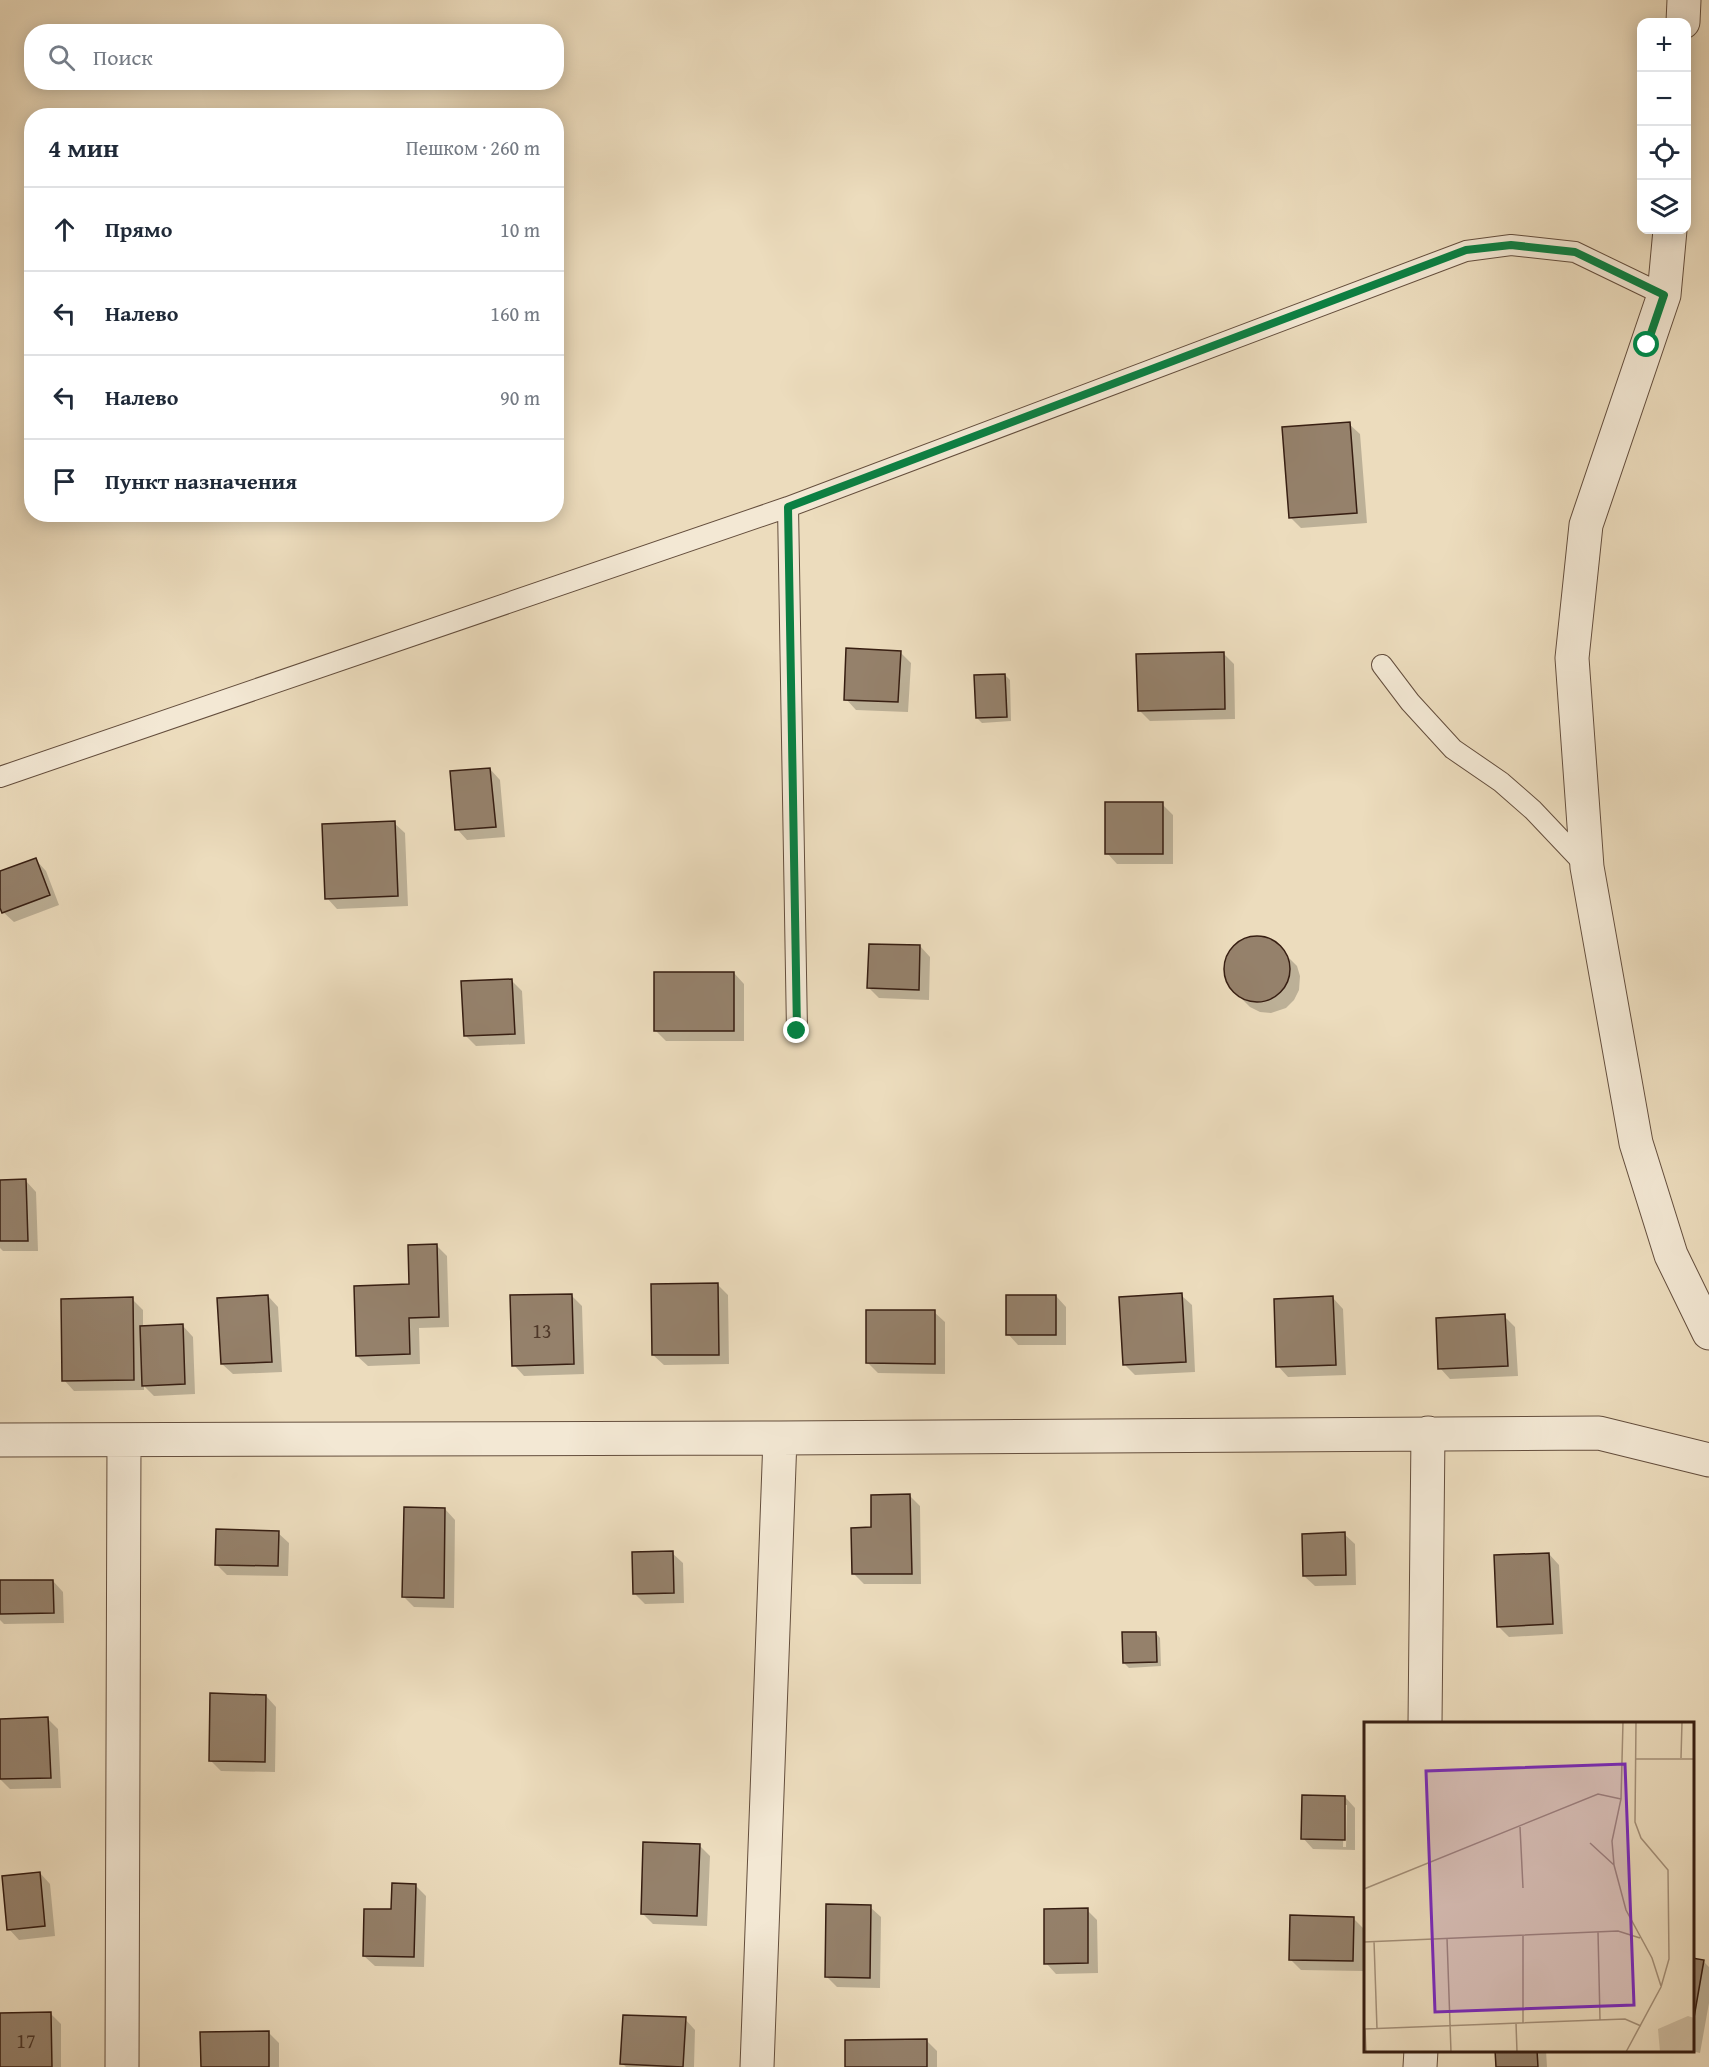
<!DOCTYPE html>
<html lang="ru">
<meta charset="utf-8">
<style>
:root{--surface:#fff;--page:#f6f6f7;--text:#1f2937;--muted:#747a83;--line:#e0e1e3}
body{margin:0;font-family:"Gentium Book Plus",serif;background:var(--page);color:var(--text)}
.controls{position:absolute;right:18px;top:18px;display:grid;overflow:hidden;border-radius:12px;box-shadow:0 3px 15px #0003}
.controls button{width:54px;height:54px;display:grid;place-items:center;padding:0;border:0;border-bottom:2px solid var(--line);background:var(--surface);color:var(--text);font:30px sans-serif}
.stop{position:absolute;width:18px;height:18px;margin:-14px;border:4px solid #0b8043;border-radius:50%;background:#fff}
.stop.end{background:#0b8043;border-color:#fff;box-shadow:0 2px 6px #0008}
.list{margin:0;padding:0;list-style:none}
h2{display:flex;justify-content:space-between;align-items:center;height:78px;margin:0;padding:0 24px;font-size:26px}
h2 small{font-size:20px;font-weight:400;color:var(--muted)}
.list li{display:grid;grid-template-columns:39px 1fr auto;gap:18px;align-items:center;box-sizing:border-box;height:84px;padding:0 24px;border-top:2px solid var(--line)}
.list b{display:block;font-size:22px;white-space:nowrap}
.list em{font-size:20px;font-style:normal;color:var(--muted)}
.icon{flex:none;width:33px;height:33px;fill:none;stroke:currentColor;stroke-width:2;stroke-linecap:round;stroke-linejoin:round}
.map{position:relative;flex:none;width:1709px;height:2067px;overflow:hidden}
.search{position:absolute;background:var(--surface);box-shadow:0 3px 15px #0003;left:24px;top:24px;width:540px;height:66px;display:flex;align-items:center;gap:15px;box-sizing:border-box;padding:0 21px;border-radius:24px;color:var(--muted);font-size:22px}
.panel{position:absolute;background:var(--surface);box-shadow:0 3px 15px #0003;left:24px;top:108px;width:540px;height:414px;border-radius:24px}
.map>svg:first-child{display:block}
</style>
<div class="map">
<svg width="1709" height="2067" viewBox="0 0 1709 2067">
<rect width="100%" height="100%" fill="#ecdcbd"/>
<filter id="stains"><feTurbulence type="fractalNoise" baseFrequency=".00333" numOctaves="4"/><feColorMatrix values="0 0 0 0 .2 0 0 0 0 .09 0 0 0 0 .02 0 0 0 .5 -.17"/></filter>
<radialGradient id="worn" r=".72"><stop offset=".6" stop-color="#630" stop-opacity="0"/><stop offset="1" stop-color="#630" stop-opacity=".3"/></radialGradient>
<path fill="#0003" fill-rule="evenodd" d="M1349,424L1360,434L1367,523L1301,528L1291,518Z
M900,652L911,663L908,712L856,710L846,699Z
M1223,653L1234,664L1235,719L1150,721L1139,710Z
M1005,675L1010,680L1011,721L982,723L977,718Z
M490,769L500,780L505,837L467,840L457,829Z
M1162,804L1173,815V864H1117L1107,853Z
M394,823L405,833L408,906L337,909L327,898Z
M36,860L46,871L59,905L14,922L3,912L0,904V873Z
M1253,938H1264L1274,943L1297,966L1300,976L1299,990L1294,1000L1286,1008L1271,1013L1260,1012L1250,1007L1229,986L1225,975V965L1228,954L1235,946Z
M920,946L930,957L929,1000L879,998L869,988Z
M734,973L744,984V1041H666L655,1030Z
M511,980L522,991L525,1044L476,1046L466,1036Z
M26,1181L36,1192L38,1251H3L0,1248V1182Z
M437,1246L447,1256L449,1327L419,1328L420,1364L368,1366L357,1356L411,1286Z
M718,1285L728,1295L729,1364L664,1365L653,1355Z
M571,1295L582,1306L584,1374L524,1376L514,1365Z
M1181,1295L1192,1305L1195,1372L1135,1375L1125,1365Z
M268,1296L278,1307L282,1372L233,1374L222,1364Z
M1056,1296L1066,1307V1345H1018L1008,1334Z
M1333,1298L1343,1309L1346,1375L1288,1377L1278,1366Z
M132,1299L143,1310V1327L183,1326L193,1337L195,1394L154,1396L144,1386V1390L74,1391L64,1380Z
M934,1312L945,1322V1374L878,1373L868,1363Z
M1504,1316L1515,1327L1518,1376L1450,1379L1440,1368Z
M910,1496L920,1506L921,1584H864L854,1574Z
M445,1509L455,1520L454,1608L414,1607L404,1597Z
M278,1533L289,1543L288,1576L227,1575L216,1564Z
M1344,1534L1355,1544L1356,1585L1315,1586L1304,1576Z
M672,1553L683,1563L684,1603L645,1604L634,1593Z
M1549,1554L1559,1565L1563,1634L1509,1637L1498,1626Z
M53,1581L63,1592L64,1623L4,1624L0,1620V1582Z
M1156,1633L1160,1638L1161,1666L1129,1668L1124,1663Z
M266,1696L276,1707L275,1772L221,1771L210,1760Z
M47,1718L58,1729L61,1788L10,1789L0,1779V1721Z
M1345,1797L1355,1808V1850L1313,1849L1303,1838ZM1344,1805H1347L1346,1847H1343Z
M699,1845L710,1856L707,1926L653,1924L642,1913Z
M40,1873L50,1884L55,1936L19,1940L9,1929Z
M416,1886L426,1896L424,1967L375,1966L364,1956L393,1911Z
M870,1907L881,1917L880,1988L837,1987L826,1976Z
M1087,1910L1097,1920L1098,1973L1056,1974L1046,1963Z
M1354,1919L1364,1929L1363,1971L1301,1970L1290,1959Z
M1692,1960L1704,1962L1709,1967V2003L1700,2053L1687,2050H1692Z
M50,2013L61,2024V2067H0V2014Z
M685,2019L695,2030L694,2067H626L622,2063Z
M268,2032L279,2043V2067H203Z
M927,2041L937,2051V2067H846Z
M1497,2050H1546L1547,2067H1498Z"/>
<path fill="#95816b" stroke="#371e12" stroke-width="1.5" d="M1350,422L1357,513L1289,518L1282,427Z
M846,648L901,651L898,702L844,700Z
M1224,652L1225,709L1138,711L1136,654Z
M1005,674L1007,717L976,718L974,675Z
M490,768L496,827L455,830L450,771Z
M1105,802H1163V854H1105Z
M395,821L398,896L325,899L322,824Z
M36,858L50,895L2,913L0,908V871Z
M1224 969a33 33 0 1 1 66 0a33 33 0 1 1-66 0Z
M869,944L920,945L919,990L867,988Z
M654,972H734V1031H654Z
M512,979L515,1034L464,1036L461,981Z
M26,1179L28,1241H0V1180Z
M437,1244L439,1317L409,1318L410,1354L356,1356L354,1286L409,1284L408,1245Z
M718,1283L719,1355H652L651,1284Z
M1182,1293L1186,1362L1123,1365L1119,1297Z
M572,1294L574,1364L512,1366L510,1295Z
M268,1295L272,1362L221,1364L217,1298Z
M1006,1295H1056V1335H1006Z
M1333,1296L1336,1365L1276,1367L1274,1299Z
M133,1297L134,1380L62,1381L61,1299Z
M866,1310H935V1364L866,1363Z
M1505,1314L1508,1366L1438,1369L1436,1318Z
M183,1324L185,1384L142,1386L140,1326Z
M910,1494L912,1574H852L851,1528L871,1527V1495Z
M404,1507L445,1508L444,1598L402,1597Z
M216,1529L279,1531L278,1566L215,1565Z
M1345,1532L1346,1575L1303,1576L1302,1534Z
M673,1551L674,1593L633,1594L632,1552Z
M1549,1553L1553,1624L1497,1627L1494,1555Z
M0,1580H53L54,1613L0,1614Z
M1122,1632H1156L1157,1662L1123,1663Z
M210,1693L266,1695L265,1762L209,1761Z
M48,1717L51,1778L0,1779V1719Z
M1302,1795L1345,1796V1840L1301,1839Z
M643,1842L700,1844L697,1916L641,1914Z
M40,1872L45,1926L7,1930L2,1876Z
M392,1883L416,1884L414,1957L363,1956L364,1909H391Z
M826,1904L871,1905L870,1978L825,1977Z
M1088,1908V1963L1044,1964V1909Z
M1290,1915L1354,1917L1353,1961L1289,1960Z
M1692,1958L1704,1960L1692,2029Z
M51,2012L52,2067H0V2013Z
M623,2015L686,2017L683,2067L620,2064Z
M269,2031V2067H201L200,2032Z
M927,2039V2067H845V2040Z
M1495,2050H1537L1538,2067H1496Z"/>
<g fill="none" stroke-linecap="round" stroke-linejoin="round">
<g stroke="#644e3d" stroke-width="22">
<path id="service" d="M788,507L797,1031
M1382,665L1410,702L1453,749L1501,782L1533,810L1586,866
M0,777L788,507L1466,251L1511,245L1575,252L1664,295"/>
</g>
<g stroke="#644e3d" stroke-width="35">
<path id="minor" d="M1683,22L1684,0
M1670,230L1664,295L1586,525L1572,658L1587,867L1636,1143L1671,1255L1709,1333
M0,1440L780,1438L1599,1433L1709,1460
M1425,1724L1428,1433
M122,2067L124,1440
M757,2067L780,1438
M1420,2067L1421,2050"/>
</g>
<use href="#service" stroke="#f3e8d4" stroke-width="20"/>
<use href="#minor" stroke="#f3e8d4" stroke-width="33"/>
</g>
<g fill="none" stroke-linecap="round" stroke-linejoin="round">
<path stroke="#0b8043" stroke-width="8" d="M797,1031L788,507L1466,250L1511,245L1575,252L1664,295L1647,345"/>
</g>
<g text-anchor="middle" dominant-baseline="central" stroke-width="4.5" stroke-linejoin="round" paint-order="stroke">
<g font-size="20" fill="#4e3728">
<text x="542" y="1330">13</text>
<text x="26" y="2040">17</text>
</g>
</g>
<g transform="translate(1364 1722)">
<rect width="330" height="330" fill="#ecdcbd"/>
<path d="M324,294L330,296V330H296L294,307Z" fill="#cdbca0"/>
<path fill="none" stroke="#a49079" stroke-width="1.5" d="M259,0L257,77L248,119L250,143L262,188L288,236L297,264M317,36L318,0M272,37H330M156,105L159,166M226,121L250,143M0,167L234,72L257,77M234,210L236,298M83,216L87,330M10,219L13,307M0,220L254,209L276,216M152,301L153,330M159,301V213M0,307L261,297L277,304M1,307L2,330M262,330L297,265L305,237L304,148L277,116L271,100L272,0"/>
<path fill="#7b2cbf" fill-opacity="0.15" stroke="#7b2cbf" stroke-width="3" d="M261,42L270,283L71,290L62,49Z"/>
<rect width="330" height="330" fill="none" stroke="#371e12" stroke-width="3"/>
</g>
<rect width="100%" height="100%" filter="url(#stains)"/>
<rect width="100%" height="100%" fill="url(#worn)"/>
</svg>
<div class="controls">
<button>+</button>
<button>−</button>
<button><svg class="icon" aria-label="locate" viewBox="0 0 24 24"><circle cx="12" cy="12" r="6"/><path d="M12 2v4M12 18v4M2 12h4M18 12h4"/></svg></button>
<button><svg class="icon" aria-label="layers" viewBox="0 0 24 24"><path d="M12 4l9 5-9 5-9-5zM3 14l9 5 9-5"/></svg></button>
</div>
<div class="stop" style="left:1647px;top:345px"></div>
<div class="stop end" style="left:797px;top:1031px"></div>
<div class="search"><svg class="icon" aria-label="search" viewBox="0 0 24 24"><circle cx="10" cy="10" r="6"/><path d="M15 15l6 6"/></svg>Поиск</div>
<section class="panel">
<h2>4 мин<small>Пешком · 260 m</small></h2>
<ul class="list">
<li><svg class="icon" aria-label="ahead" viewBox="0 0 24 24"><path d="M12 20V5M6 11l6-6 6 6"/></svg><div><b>Прямо</b></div><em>10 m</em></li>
<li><svg class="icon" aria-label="left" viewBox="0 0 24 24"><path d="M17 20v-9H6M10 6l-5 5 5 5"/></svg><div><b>Налево</b></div><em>160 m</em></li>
<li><svg class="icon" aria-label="left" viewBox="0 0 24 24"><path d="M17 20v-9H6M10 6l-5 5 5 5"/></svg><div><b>Налево</b></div><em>90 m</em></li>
<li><svg class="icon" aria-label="arrive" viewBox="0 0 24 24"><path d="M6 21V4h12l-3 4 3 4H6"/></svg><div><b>Пункт назначения</b></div></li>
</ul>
</section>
</div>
